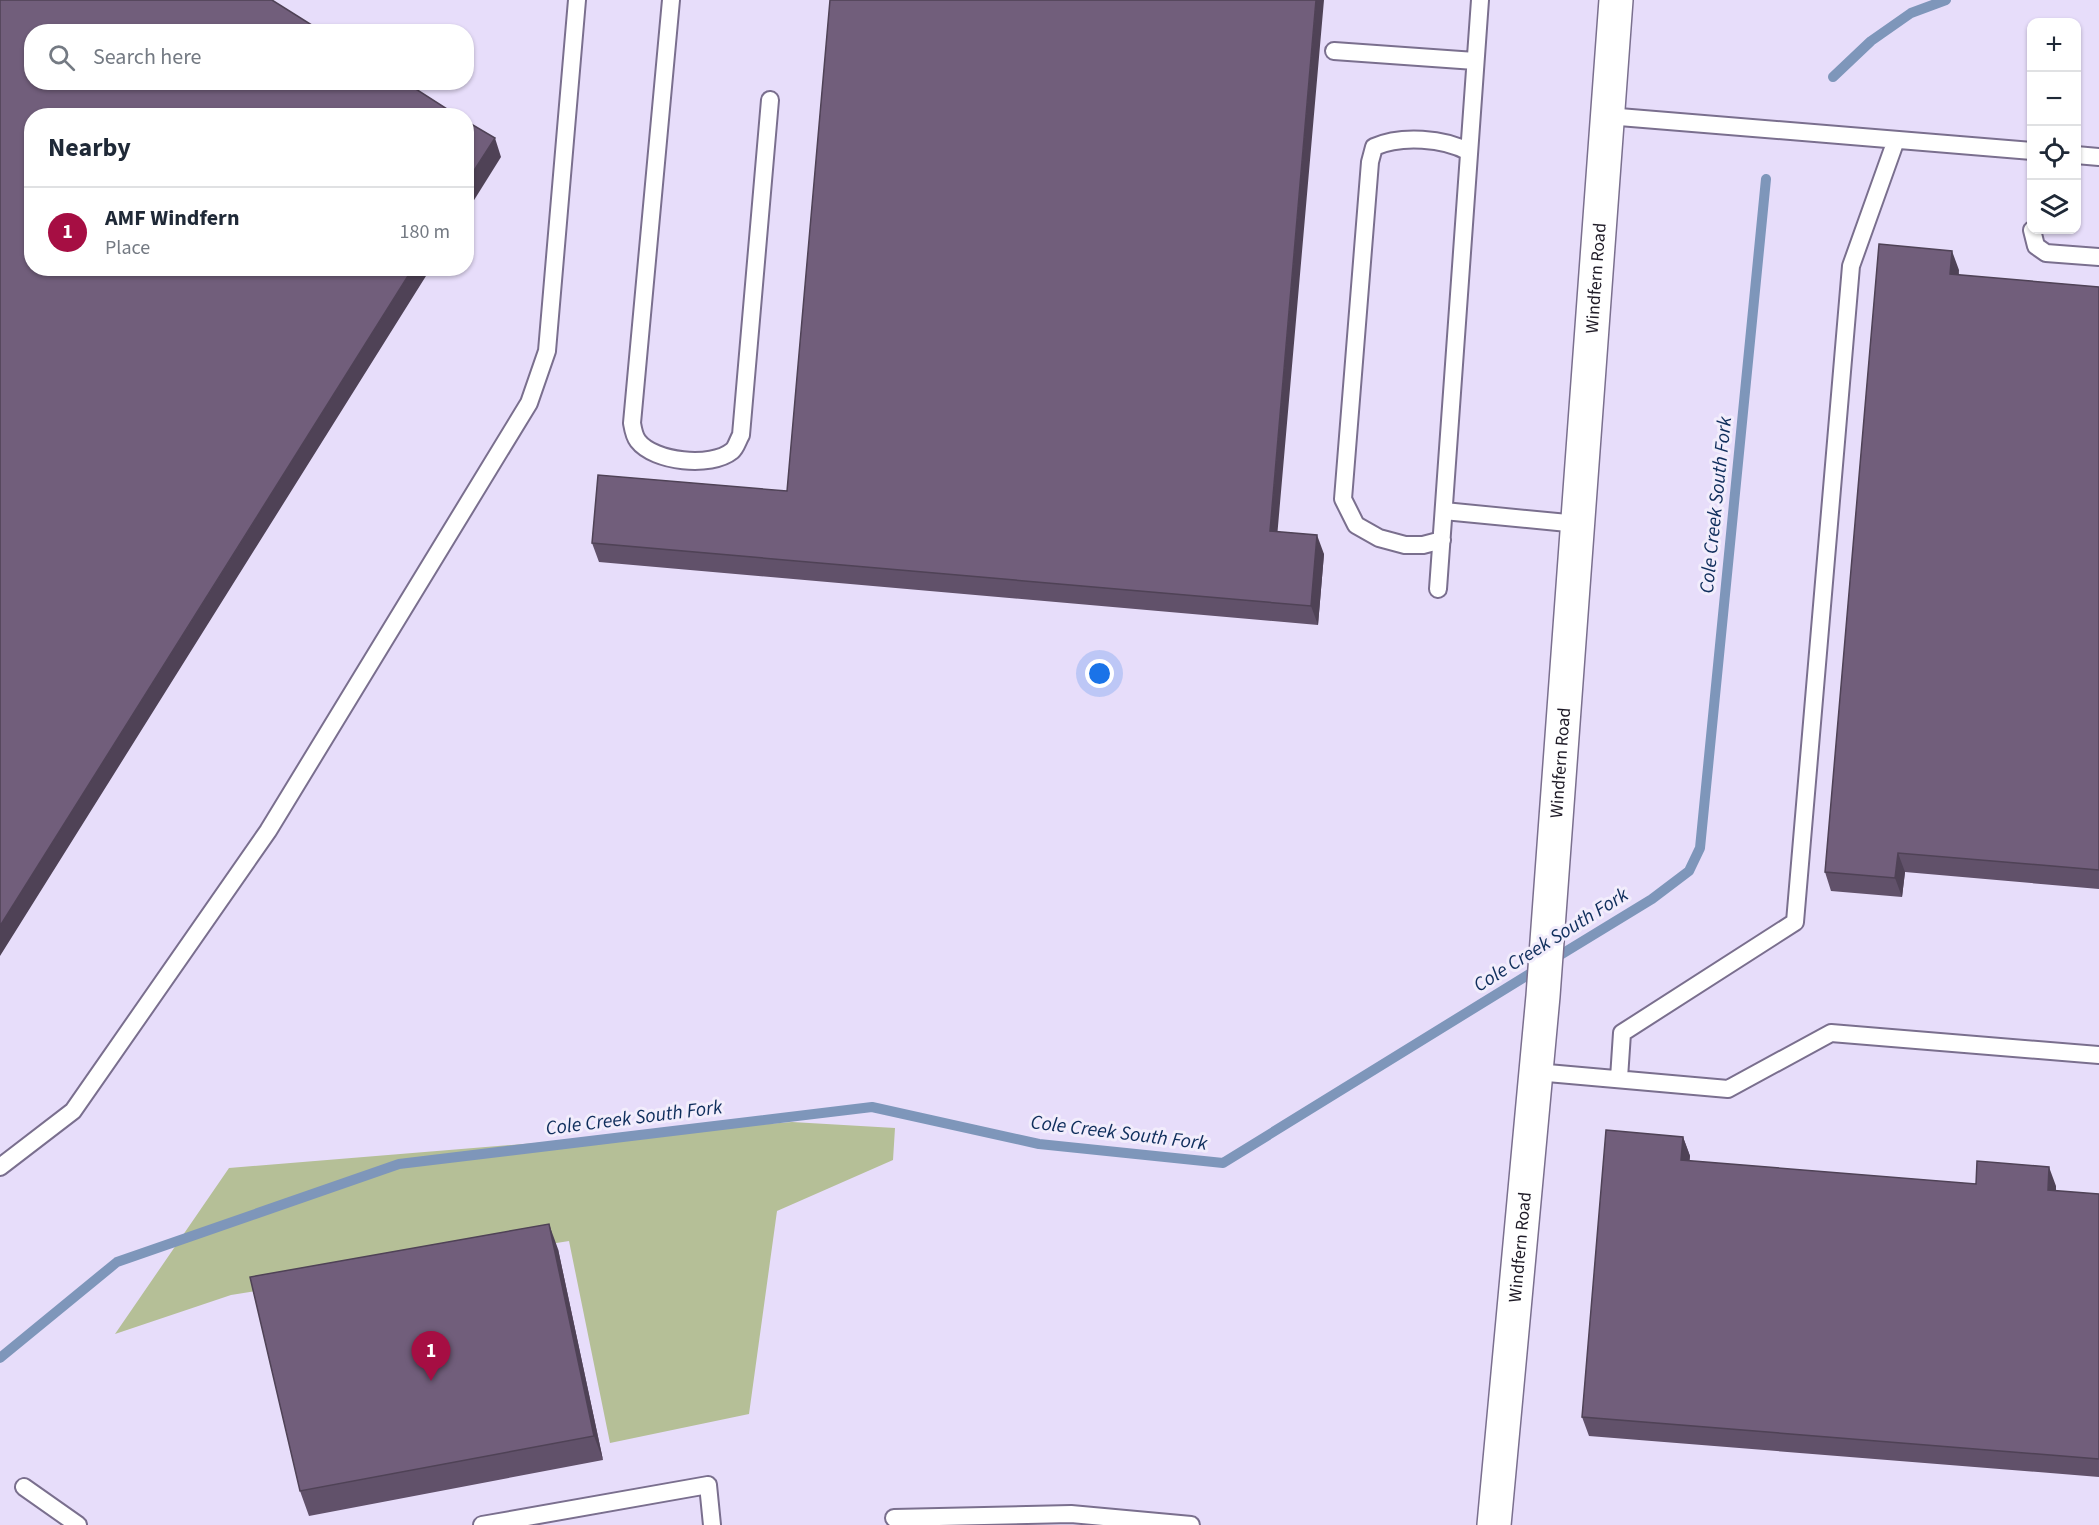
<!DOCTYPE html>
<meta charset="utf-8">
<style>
:root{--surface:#fff;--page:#f6f6f7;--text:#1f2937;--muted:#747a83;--line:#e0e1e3;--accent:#a60e43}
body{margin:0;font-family:"Source Sans 3",sans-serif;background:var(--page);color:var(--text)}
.controls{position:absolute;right:18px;top:18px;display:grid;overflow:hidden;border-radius:12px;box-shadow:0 2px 4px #0004}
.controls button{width:54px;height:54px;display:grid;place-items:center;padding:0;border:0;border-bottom:2px solid var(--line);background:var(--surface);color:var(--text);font:30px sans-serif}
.you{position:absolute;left:1100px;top:674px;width:21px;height:21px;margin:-15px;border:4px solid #fff;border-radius:50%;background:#1a73e8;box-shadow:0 0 0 9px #1a73e833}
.badge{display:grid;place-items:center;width:39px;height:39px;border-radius:50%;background:var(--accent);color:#fff;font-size:20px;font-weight:700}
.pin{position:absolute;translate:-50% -50px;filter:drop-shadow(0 2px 3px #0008)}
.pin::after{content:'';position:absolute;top:32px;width:21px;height:18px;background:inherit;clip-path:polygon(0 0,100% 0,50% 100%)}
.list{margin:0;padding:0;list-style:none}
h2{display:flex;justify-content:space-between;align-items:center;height:78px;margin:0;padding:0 24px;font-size:26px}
h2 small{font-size:20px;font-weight:400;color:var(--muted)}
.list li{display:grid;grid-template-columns:39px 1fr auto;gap:18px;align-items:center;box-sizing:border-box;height:90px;padding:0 24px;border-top:2px solid var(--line)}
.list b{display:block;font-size:22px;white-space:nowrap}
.list p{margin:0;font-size:20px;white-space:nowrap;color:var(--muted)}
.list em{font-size:20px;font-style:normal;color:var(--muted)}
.icon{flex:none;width:33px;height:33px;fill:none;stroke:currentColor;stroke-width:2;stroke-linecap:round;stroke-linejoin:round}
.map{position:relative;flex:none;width:2099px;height:1525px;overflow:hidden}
.search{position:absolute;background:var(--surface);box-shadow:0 2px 4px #0004;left:24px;top:24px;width:450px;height:66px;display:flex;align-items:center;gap:15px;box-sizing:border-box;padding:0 21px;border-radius:24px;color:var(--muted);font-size:22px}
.panel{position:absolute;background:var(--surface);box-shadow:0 2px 4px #0004;left:24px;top:108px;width:450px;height:168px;border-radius:24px}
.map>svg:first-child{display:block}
</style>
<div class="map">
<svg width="2099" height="1525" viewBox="0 0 2099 1525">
<rect width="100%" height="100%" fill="#e7ddfa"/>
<path fill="#b5bf97" d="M792,1122L895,1128L893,1160L777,1211L749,1414L610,1443L569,1241L231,1295L115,1334L229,1168Z"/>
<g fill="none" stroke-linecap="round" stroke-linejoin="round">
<path stroke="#7e96ba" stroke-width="10" d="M1833,77L1871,41L1911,13L1946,0
M1552,960L1652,899L1689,871L1700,848L1766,179
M0,1358L117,1262L399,1164L872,1107L1039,1144L1223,1163L1539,968"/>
<g stroke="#7a6f8e" stroke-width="20">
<path id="service" d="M671,0L632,423C633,429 634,436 638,441C654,462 711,468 732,451C736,448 738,440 741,435L770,100
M1334,51L1475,61
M1607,116L2032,151
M2076,155L2099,157
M2032,230L2036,246L2046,253L2099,257
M1444,511L1578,524
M1442,540L1423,545H1405L1379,538L1356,525L1343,499L1370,162L1374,147C1401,135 1444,138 1469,152
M1438,589L1480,0
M1536,1072L1728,1089L1831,1033L2099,1055
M1619,1078L1622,1033L1795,922L1851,266L1896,140
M0,1167L73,1111L268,831L529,403L547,351L577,0
M24,1487L78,1525
M894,1518L1071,1514L1191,1525
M482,1525L708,1485L712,1525"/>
</g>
<g stroke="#7a6f8e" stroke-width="36">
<g id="tertiary">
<path id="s1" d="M1494,1525L1543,996L1616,0"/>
</g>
</g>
<use href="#service" stroke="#fff" stroke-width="16"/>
<use href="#tertiary" stroke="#fff" stroke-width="33"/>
</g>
<path fill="#61516a" d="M1959,270V275L2099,287V889L1905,872L1902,897L1831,891L1825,872Z
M1278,531L1324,554L1318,625L599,562L592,543Z
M1683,1137L1690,1156L1689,1161L1976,1184L2056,1186V1191L2099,1194V1477L1589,1436L1582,1417Z
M558,1249L603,1460L309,1516L300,1491Z"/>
<path fill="#4f4256" d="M1316,0H1324L1276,549L1270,531Z
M495,138L501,157L466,213V183Z
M1952,251L1959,270L1957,293L1950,274Z
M413,268H431L0,956V926Z
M1317,535L1324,554L1318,625L1311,606Z
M1898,853L1905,872L1902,897L1895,878Z
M1683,1137L1690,1156L1688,1179L1681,1160Z
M2049,1167L2056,1186L2055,1209L2048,1190Z
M549,1224L558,1249L603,1460L594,1436Z"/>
<path fill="#715e7b" stroke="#4f4256" stroke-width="1.5" d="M0,0H272L323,32H32V82H405L458,116H32V268H413L0,926Z
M830,0H1316L1270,531L1317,535L1311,606L592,543L598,475L787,491Z
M466,121L495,138L466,183Z
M1879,244L1952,251L1950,274L2099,287V870L1898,853L1895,878L1825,872Z
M1606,1130L1683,1137L1681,1160L1976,1184L1977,1161L2049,1167L2048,1190L2099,1194V1459L1582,1417Z
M549,1224L594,1436L300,1491L250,1277Z"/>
<g text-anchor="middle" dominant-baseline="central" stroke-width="6" stroke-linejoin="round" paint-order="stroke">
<g font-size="18" fill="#1f1b27" stroke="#f2edfc">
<text stroke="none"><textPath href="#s1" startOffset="1251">Windfern Road</textPath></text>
<text stroke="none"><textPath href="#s1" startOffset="765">Windfern Road</textPath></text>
<text stroke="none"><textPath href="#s1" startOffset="279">Windfern Road</textPath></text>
</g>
<g font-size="20" font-style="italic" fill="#0f2e5c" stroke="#f2edfc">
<text transform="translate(1716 505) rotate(-84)">Cole Creek South Fork</text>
<text transform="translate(1551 940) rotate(-32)">Cole Creek South Fork</text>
<text transform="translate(634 1118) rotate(-7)">Cole Creek South Fork</text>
<text transform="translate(1119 1133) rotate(7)">Cole Creek South Fork</text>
</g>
</g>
</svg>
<div class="controls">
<button>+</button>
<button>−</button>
<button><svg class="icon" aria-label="locate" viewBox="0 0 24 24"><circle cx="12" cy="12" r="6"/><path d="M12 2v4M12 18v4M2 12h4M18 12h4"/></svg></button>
<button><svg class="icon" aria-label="layers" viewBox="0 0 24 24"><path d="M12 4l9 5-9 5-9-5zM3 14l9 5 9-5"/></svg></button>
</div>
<div class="you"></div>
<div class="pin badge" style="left:431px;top:1381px">1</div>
<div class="search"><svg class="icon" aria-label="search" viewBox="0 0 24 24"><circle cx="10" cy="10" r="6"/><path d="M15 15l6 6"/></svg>Search here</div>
<section class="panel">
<h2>Nearby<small></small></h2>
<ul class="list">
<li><span class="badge">1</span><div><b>AMF Windfern</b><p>Place</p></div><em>180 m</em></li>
</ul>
</section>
</div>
